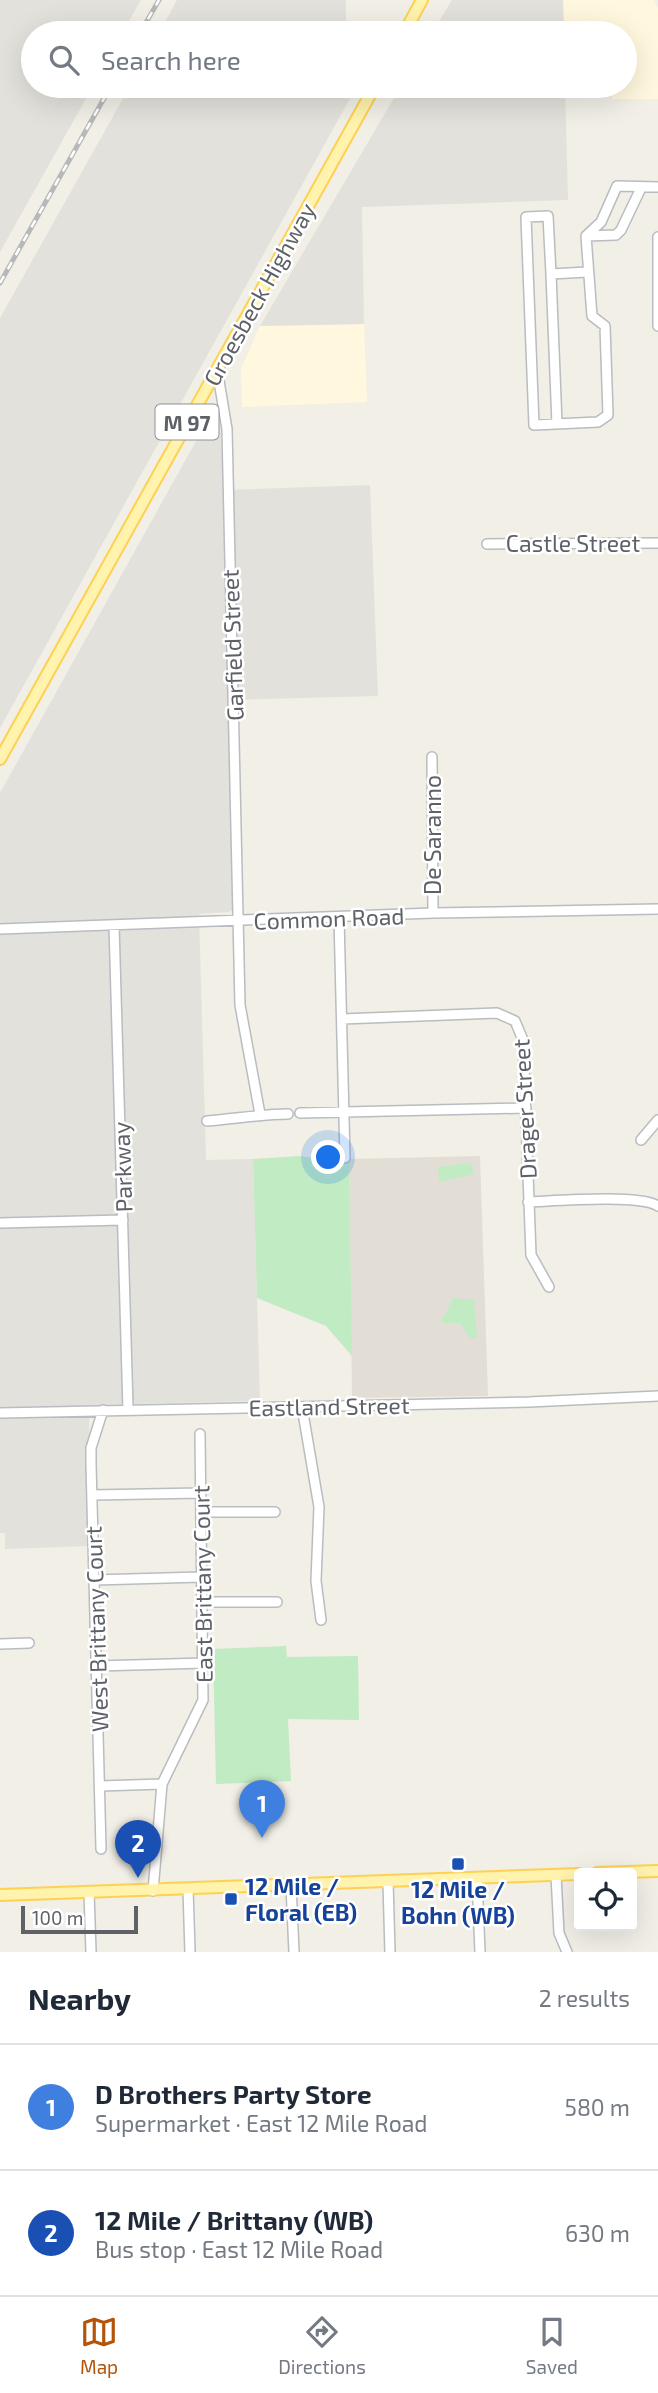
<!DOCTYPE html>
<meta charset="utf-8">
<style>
:root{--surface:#fff;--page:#f6f6f7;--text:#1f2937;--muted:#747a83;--line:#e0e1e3;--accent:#b45309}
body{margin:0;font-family:"Exo 2",sans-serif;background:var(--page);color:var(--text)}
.controls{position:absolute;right:21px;bottom:21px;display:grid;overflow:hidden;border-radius:7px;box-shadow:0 7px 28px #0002}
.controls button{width:63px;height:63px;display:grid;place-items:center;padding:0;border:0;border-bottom:2px solid var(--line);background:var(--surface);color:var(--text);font:35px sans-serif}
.scale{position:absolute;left:21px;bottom:18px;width:117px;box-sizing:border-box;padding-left:7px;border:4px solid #5e6268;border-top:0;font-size:19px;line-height:24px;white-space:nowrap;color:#5e6268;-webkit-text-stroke:5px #fff;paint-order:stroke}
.you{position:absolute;left:329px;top:1158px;width:24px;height:24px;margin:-18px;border:5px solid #fff;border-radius:50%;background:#1a73e8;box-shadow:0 0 0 10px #1a73e833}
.badge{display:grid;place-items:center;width:46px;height:46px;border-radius:50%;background:var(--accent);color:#fff;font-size:23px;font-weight:700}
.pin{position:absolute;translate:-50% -58px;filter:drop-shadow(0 2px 4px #0008)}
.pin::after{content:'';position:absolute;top:37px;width:24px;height:21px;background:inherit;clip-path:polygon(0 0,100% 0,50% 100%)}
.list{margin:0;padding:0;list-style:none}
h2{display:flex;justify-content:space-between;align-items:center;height:91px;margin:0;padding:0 28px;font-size:30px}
h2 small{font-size:23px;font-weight:400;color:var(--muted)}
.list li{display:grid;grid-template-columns:46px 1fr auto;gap:21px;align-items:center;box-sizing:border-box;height:126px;padding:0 28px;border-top:2px solid var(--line)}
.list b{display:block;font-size:26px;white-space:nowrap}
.list p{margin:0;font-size:23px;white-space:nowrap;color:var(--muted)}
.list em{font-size:23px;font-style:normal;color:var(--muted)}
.icon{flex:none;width:38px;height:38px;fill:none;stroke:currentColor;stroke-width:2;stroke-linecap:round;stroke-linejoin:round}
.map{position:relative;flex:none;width:658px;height:1952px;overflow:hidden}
.search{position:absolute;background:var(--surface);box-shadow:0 7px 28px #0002;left:21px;right:21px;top:21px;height:77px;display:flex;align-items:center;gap:18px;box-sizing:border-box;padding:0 24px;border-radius:38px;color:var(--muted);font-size:26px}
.sheet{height:343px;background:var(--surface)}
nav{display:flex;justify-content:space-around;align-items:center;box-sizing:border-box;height:98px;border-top:2px solid var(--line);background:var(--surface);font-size:19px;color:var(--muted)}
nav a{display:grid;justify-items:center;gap:4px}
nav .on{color:var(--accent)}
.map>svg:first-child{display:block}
</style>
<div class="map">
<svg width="658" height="1952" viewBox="0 0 658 1952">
<rect width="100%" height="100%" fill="#f1efe6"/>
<path fill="#fff8de" d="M563,0H654L658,8V99H612V86H625V33H611L610,23L564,22Z
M364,324L367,402L242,407L241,369L260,326Z"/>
<path fill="#e2e1db" d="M0,0H141L122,33H33V86H93L0,252Z
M177,0H346V28L354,33H159Z
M452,0H563L564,33H432Z
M130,86H357L0,728V318Z
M401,86H565L568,200L362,207L364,324L260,326Z
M211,422L220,427L224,490L370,485L378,696L230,700L235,908L229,912L199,914L206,1160L253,1159L260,1401L89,1405L90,1546L5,1549V1533H0V793L205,425Z"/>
<path fill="#e2ded5" d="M480,1156L488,1396L352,1398L349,1159Z"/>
<path fill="#c1ebc2" d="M299,1156L342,1162L349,1159L352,1356L326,1326L257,1298L253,1159Z
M472,1163L473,1174L439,1182L438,1167Z
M453,1298L474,1300L477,1338H470L460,1323H441Z
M286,1646L287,1657L358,1656L359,1720L288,1719L291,1781L216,1784L213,1649Z"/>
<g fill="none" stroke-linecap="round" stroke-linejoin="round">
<g stroke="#b9bcc1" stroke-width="12">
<path id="minor" d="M586,236L616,235L621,230L641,188
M658,237V326
M587,272L551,274L548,216L526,217L534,425L598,422L608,415L605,326L592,316L586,236L601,222L617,186L658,187
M551,274L557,424
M217,369L227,429L240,1005L260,1114
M487,544L658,543
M432,757L433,913
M339,918L345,1158
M114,925L128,1409
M0,929L433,913L658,909
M342,1019L497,1013L515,1021L523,1040L531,1255L549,1287
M300,1113L526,1108
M207,1121C235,1119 261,1114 288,1114
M641,1140L658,1120
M528,1202C555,1201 639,1194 658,1206
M0,1223L123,1220
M302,1407L319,1507L316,1581L321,1620
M0,1413L529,1402L658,1396
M92,1495L201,1493
M201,1512H275
M94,1580L201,1577
M203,1602H277
M0,1644L29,1643
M97,1666L205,1663
M100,1786L162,1784
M101,1849L91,1464V1448L103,1410
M556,1875L559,1933L567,1952
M477,1878L480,1952
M388,1882L390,1952
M291,1886L294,1952
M188,1889L190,1952
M153,1891L162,1784L203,1700L200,1434
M89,1892L91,1952"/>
</g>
<g stroke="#fed153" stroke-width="14">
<path id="major" d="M404,33L422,0
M0,759L375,86
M597,1873L658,1871
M0,1895L579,1874"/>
</g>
<use href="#minor" stroke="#fff" stroke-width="9"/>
<use href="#major" stroke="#fff3ae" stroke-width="10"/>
<g stroke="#b7b8b9" stroke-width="5">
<path id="rail" d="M140,33L159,0
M0,283L111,86"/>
</g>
<use href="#rail" stroke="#fff" stroke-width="2.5" stroke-dasharray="8" stroke-linecap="butt"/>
</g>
<g fill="#1a4fb4" stroke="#fff" stroke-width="2.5">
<rect x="451" y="1857" width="14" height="14" rx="3.5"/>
<rect x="224" y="1892" width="14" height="14" rx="3.5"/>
</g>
<g text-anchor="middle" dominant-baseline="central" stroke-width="5" stroke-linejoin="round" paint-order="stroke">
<rect fill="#fff" stroke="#8e9195" stroke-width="2" x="155.5" y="404.5" width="63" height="35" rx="5"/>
<g font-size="21" font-weight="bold" fill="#5e6268">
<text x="187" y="422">M 97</text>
</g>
<g font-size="23" fill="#5e6268" stroke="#fff">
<text transform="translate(259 294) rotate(-61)">Groesbeck Highway</text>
<text x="573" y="543">Castle Street</text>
<text transform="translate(232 645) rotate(-92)">Garfield Street</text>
<text transform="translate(432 835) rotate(-90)">De Saranno</text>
<text transform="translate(329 918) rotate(-2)">Common Road</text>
<text transform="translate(524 1109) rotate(-93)">Drager Street</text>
<text transform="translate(122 1167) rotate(-92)">Parkway</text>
<text transform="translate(329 1406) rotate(-1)">Eastland Street</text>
<text transform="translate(202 1584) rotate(-91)">East Brittany Court</text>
<text transform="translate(96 1629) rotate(-92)">West Brittany Court</text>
</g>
<g font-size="23" font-weight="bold" fill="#164399" stroke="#fff" text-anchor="start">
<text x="245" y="1886">12 Mile /<tspan x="245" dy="26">Floral (EB)</tspan></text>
<text x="458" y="1889" text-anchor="middle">12 Mile /<tspan x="458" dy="26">Bohn (WB)</tspan></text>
</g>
</g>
</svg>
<div class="controls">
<button><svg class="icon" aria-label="locate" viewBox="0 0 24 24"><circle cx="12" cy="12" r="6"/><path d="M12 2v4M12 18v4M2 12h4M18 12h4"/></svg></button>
</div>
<div class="scale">100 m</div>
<div class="you"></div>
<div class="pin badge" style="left:262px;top:1838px;background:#3f7fe0">1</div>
<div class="pin badge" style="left:138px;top:1878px;background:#1a4fb4">2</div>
<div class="search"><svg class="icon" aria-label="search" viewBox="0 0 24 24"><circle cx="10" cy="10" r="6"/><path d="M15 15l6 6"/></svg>Search here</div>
</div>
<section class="sheet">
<h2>Nearby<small>2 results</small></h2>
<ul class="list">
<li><span class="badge" style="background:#3f7fe0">1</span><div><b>D Brothers Party Store</b><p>Supermarket · East 12 Mile Road</p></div><em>580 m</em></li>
<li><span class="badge" style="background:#1a4fb4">2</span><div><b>12 Mile / Brittany (WB)</b><p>Bus stop · East 12 Mile Road</p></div><em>630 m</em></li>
</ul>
</section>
<nav>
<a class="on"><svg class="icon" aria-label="map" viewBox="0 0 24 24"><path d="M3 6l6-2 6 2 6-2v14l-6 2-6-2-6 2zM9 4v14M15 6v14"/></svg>Map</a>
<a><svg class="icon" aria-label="directions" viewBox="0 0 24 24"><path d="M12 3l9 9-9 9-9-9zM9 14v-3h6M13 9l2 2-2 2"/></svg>Directions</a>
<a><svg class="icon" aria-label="saved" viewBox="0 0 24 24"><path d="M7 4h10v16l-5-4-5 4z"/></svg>Saved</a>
</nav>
